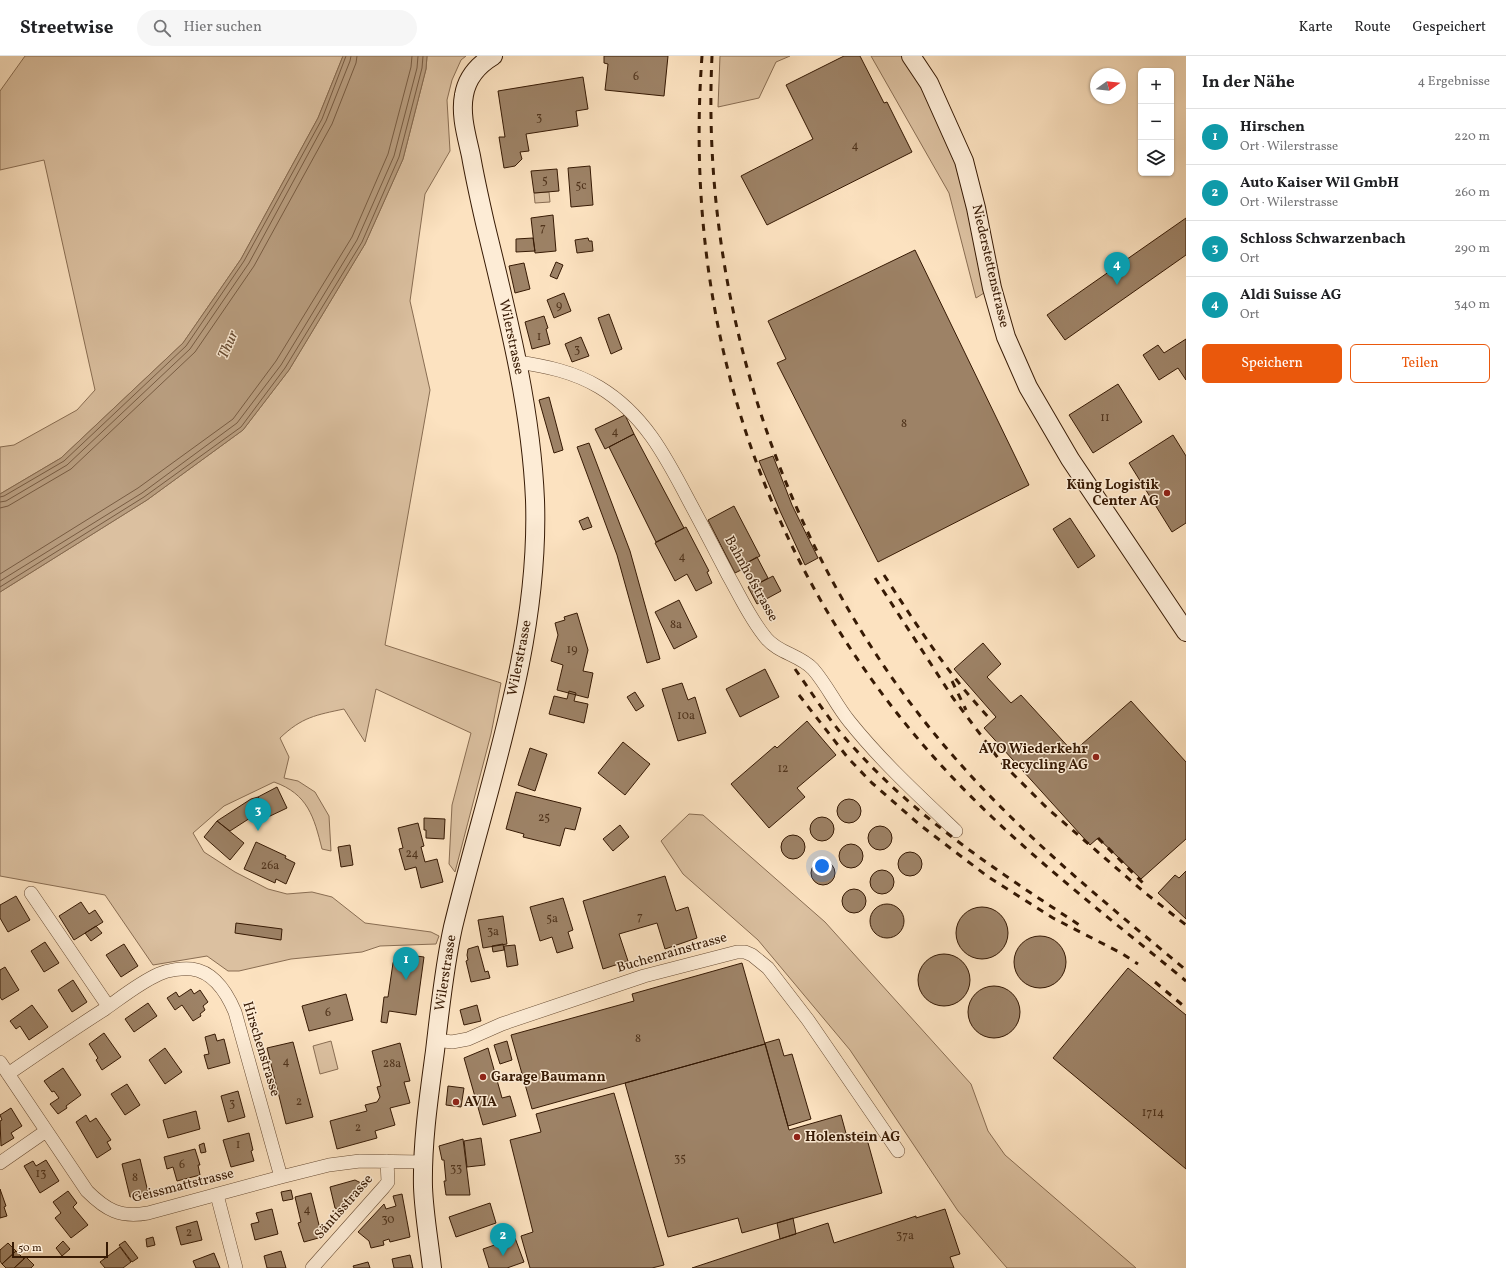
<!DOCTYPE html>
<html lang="de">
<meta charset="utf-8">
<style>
:root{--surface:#fff;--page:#f6f6f6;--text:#202124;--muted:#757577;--line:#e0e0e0;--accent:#ea580c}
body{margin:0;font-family:Vollkorn,serif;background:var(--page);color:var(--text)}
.controls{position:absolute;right:12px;top:12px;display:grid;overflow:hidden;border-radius:6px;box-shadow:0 1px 3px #0004}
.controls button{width:36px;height:36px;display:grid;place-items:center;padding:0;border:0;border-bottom:1px solid var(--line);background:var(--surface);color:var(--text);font:20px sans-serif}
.compass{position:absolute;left:1090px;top:12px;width:36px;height:36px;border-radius:50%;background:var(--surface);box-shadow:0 1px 3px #0004;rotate:75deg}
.scale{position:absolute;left:12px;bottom:10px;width:96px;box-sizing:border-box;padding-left:4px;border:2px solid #371a04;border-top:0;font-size:11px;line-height:14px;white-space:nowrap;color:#371a04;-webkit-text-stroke:3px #fdecd6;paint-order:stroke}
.you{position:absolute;left:822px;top:810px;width:14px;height:14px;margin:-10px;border:3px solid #fff;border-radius:50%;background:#1a73e8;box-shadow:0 0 0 6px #1a73e833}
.badge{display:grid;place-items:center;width:26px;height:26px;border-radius:50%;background:var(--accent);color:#fff;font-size:13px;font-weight:700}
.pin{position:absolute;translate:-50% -33px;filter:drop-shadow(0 1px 2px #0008)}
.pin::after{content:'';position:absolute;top:21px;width:14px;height:12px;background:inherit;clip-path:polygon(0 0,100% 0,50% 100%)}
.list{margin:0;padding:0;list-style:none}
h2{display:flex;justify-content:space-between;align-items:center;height:52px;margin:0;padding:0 16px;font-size:17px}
h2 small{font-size:13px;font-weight:400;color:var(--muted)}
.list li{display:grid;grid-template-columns:26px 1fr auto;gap:12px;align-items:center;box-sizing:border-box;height:56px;padding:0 16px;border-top:1px solid var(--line)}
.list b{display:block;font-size:15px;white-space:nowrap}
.list p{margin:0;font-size:13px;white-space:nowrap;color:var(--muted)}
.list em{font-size:13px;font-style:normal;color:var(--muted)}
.actions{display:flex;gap:8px;padding:12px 16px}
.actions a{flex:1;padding:9px 0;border:1px solid var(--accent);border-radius:6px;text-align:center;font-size:14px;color:var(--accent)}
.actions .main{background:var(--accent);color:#fff}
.icon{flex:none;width:22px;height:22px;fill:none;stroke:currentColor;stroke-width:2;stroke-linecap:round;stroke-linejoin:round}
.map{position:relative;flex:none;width:1186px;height:1212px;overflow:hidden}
header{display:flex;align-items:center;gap:24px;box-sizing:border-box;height:56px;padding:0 20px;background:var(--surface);border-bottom:1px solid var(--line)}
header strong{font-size:19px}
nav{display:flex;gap:22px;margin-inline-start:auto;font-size:14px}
.search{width:280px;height:36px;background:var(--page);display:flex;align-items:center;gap:10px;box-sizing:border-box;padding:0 14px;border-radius:22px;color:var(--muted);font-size:15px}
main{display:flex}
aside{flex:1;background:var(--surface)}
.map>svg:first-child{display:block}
</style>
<header>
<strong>Streetwise</strong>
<div class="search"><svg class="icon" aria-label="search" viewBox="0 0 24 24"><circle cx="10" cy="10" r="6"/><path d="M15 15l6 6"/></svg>Hier suchen</div>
<nav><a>Karte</a><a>Route</a><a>Gespeichert</a></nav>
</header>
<main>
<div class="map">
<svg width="1186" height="1212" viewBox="0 0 1186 1212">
<rect width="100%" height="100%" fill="#fce2c0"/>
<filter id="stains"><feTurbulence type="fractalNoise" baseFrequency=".005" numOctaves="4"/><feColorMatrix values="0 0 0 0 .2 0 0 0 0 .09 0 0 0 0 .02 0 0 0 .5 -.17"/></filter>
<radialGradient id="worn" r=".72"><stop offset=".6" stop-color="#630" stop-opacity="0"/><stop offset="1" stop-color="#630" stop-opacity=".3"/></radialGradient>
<path fill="#dbc0a0" stroke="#896d52" d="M25,0H343L318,62L241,203L183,287L61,402L0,438V391L14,389L77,354L95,334L44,104L0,114V35Z
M427,0H466L461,4L452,24L447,44L450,95L425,138L410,245L430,334L385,589L501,627L491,678L455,816L449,808L452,749L471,677L376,633L365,686L344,653C316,659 302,661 280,682L289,701L284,722L298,725L315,736L329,760L331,795L322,793C314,761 308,738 274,726L224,750L193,777L204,796L235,816L268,833L287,838L312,836L332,841L365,867L431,876L439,880L436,888L380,890L362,896L291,903L239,915H228L207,900L153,909L105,839L0,820V536L147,444L243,374L289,314L365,188L403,103L426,13Z
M720,0H790L776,6L759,42L718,51Z
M871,0H911L948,67L992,232L976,242L949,137Z
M549,136L550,146L535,147L534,137Z
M689,758L703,759L825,866L971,1028L988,1075L1005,1099L1136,1212H1007L958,1155L850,994L758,884L683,818L661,785Z
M331,985L338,1013L320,1018L313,990Z"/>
<path fill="#b99e80" stroke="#85694e" d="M343,0H427L426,13L403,103L365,188L289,314L243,374L147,444L0,536V438L61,402L183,287L241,203L318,62Z"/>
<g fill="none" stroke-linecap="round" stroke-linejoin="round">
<path stroke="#785c42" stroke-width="1" d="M0,441L4,440L64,405L186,290L244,205L322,63L346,0
M0,446L6,445L67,409L190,293L249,207L326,65L350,5L351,0
M0,452L8,450L71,413L195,296L254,210L332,68L356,7L357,0
M0,518L138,432L233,363L276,305L352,181L388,98L411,11L412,0
M0,525L142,437L237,367L281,309L357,184L394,100L417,12L418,0
M0,531L144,441L241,371L285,312L362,186L399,101L422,12L423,0"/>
</g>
<path fill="#9d8266" stroke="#371a04" d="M604,0H668L664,40L605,34L608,8L604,7Z
M844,0H860L884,47L887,46L912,96L767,169L741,120L813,83L786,29Z
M583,21L588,53L576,55L578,70L526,78L529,95L520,96L522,103L515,110L504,112L499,81H505L498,35Z
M590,110L593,149L571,151L568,112Z
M557,113L559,135L534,137L531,115Z
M553,159L556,195L535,197L531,162Z
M1186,162V199L1065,284L1047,259Z
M533,182L535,195L516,196V183Z
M588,182L589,185H592L593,195L577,197L575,184Z
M915,194L1029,429L878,506L777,307L786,303L768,265Z
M556,206L563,209L557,223L550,220Z
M524,207L530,233L515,237L509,210Z
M564,237L571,255L554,262L547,244Z
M609,258L622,293L611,298L598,262Z
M544,260L548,272L546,273L550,288L532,293L525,266Z
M581,281L589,300L572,306L565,288Z
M1186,283V324L1178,312L1159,324L1143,299L1158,289L1164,297Z
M1118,328L1142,366L1093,397L1069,359Z
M549,341L563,394L554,397L539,344Z
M625,359L634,378L605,393L595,373Z
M634,378L684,472L656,486L609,391Z
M1173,379L1186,400V467L1172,476L1129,407Z
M589,387L630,495L660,603L647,607L617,499L577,391Z
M773,400L792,449L818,502L805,509L780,455L759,405Z
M734,450L760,500L741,510L743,513L735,517L708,464Z
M588,461L592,471L583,474L579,465Z
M1070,462L1095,500L1078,512L1053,473Z
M686,471L709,515L707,516L712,527L696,535L687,518L675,525L655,487Z
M757,501L768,522L752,531L741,510Z
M773,520L781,535L757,548L748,531L751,529L752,531Z
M679,544L697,581L674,593L655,556Z
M577,557L588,594L583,615L593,617L588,642L557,634L563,609L551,605L558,579L555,567L565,564L564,561Z
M983,587L1001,608L987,621L1011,647L1021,639L1073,696L1131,645L1186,706V783L1141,823L1098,782L1090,789L984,672L996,661L954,613Z
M765,613L779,641L740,661L726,633Z
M682,627L688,644L695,641L706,677L678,685L662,633Z
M569,635L576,637L574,645L588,648L584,667L549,658L554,640L567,643Z
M635,636L644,650L636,655L627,641Z
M807,665L836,699L797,732L805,741L769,772L731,728L775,690L777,692Z
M623,686L650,708L625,739L598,717Z
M530,692L547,698L535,735L518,729Z
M277,731L287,752L268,761L258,741Z
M516,736L581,752L575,774L565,772L560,790L523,781L524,778L506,773Z
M258,741L264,753L230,775L217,765L251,743Z
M837 755a12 12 0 1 1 24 0a12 12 0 1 1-24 0Z
M810 773a12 12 0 1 1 24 0a12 12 0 1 1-24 0Z
M424,762L445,763L444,783L426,782V774H424Z
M217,765L244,787L230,804L204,781Z
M418,767L424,790L421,791L425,806L437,803L443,826L421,832L416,811L405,814L399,793L403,792L398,772Z
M620,769L629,781L613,795L603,783Z
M868 782a12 12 0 1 1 24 0a12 12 0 1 1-24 0Z
M781 791a12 12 0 1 1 24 0a12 12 0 1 1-24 0Z
M256,786L286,800L285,802L295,807L286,828L276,823L275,827L244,813Z
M839 800a12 12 0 1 1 24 0a12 12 0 1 1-24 0Z
M350,789L353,809L341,811L338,791Z
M898 808a12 12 0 1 1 24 0a12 12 0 1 1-24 0Z
M811 817a12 12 0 1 1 24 0a12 12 0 1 1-24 0Z
M870 826a12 12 0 1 1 24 0a12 12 0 1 1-24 0Z
M1186,815V863L1158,837L1175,819L1179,822Z
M665,820L676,855L688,851L697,882L665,893L657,867L619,878L628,905L603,913L583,845Z
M842 845a12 12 0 1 1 24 0a12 12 0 1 1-24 0Z
M16,840L30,864L8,876L0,862V849Z
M563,842L573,874L568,876L573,892L557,897L552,881L540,885L530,851Z
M81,846L89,858L95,854L103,866L74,884L59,860Z
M870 865a17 17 0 1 1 34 0a17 17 0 1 1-34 0Z
M956 877a26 26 0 1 1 52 0a26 26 0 1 1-52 0Z
M503,860L507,888L483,892L478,864Z
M236,867L282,873L281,884L235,877Z
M96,870L102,877L91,885L85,877Z
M1014 906a26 26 0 1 1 52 0a26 26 0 1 1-52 0Z
M45,886L59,907L44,916L31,895Z
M124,888L138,910L121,921L106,899Z
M503,888L504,894L493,896L492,890Z
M515,889L518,909L507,911L504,890Z
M478,890L485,916L488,915L490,922L471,926L466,905L468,904L467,899L468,893Z
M401,898L424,901L416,959L389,955L387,967L381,966L384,941H388L393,907L396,900Z
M918 924a26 26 0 1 1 52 0a26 26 0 1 1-52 0Z
M742,907L765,988L532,1053L511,979L634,945L632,938Z
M5,911L19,934L2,944L0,941V914Z
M1128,912L1186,959V1113L1053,1002Z
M73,924L87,946L72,956L58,934Z
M968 956a26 26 0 1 1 52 0a26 26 0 1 1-52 0Z
M191,933L194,938L200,934L208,946L203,950L205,954L200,958L201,960L193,965L182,949L175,954L167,942L176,936L179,941Z
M346,938L353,964L309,975L302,950Z
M148,947L157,960L134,976L125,963Z
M32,949L48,971L29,984L20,970L16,973L10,965Z
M477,949L481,965L464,969L460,954Z
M104,977L121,1001L102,1014L96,1004L98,1002L89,988Z
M215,978L217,985L224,983L230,1007L208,1013L204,999L209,998L205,981Z
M779,983L784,1000L792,998L811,1063L788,1070L765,987Z
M507,985L512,1004L500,1008L494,989Z
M293,986L313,1061L286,1068L267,992Z
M400,987L410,1025L404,1026L410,1047L390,1052L395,1069L375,1075L377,1082L337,1093L330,1065L367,1055L365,1049L377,1046L380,1041L377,1031L381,1030L372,995Z
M765,988L789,1074L841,1059L847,1081L865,1076L882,1137L742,1177L738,1162L668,1181L625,1027Z
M165,992L182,1016L165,1028L149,1004Z
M488,992L502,1042L510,1040L516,1060L483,1069L464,1002Z
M63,1012L81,1039L66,1050L67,1052L58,1058L50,1048L59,1042L54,1035L52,1036L44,1025Z
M127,1028L140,1049L125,1059L111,1038Z
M448,1030L464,1032L461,1051L446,1049Z
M238,1035L245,1061L228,1066L221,1040Z
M614,1037L664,1209L652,1212H530L521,1180L533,1176L510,1084L541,1076L536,1058Z
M11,1052L22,1070L11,1077L14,1082L1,1090L0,1065L2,1064L0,1059Z
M196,1055L200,1073L168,1082L163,1064Z
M86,1059L90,1066L96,1062L111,1084L107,1086L111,1093L97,1102L76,1066Z
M249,1077L253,1094L251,1095L254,1105L231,1111L223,1084Z
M481,1082L485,1109L467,1111L464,1085Z
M463,1083L470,1139H446L444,1125H446L444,1104H442L439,1090Z
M204,1087L206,1096L201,1097L199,1089Z
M195,1093L200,1109H198L200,1119L177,1125L173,1111L167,1113L164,1101Z
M140,1103L148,1136L130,1141L122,1108Z
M46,1104L59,1125L40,1137L24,1110L33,1105L36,1110Z
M355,1124L361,1127L363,1134L359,1140L354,1141L355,1144L349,1145L350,1148L347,1152L340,1154L335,1152L330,1131Z
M0,1133L6,1150L4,1151L7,1160L0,1162Z
M291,1134L293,1143L283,1145L281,1136Z
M68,1135L77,1147L73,1151L88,1169L71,1182L55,1162L61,1157L53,1146Z
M311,1137L322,1181L304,1186L298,1167L301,1166L295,1141Z
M402,1138L410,1181L390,1186L389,1183L383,1185L384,1189L371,1192L369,1185L358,1176L384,1148L386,1153L396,1150L393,1140Z
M490,1147L496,1167L456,1181L449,1161Z
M272,1153L278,1178L255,1184L251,1168L259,1166L256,1157Z
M945,1153L960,1198L950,1201L954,1212H692L828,1167L834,1187L916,1160V1162Z
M793,1162L796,1178L780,1183L777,1167Z
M197,1165L202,1184L181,1189L176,1171Z
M153,1181L155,1189L147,1191L146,1183Z
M515,1182L524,1206L507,1212H489L483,1193Z
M63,1185L70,1193L62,1200L56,1192Z
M125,1185L138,1202L132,1206L119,1189Z
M8,1187L16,1195L2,1208L0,1205V1194Z
M120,1191L131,1206L123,1212H105L100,1206Z
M16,1195L24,1203L14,1212H6L2,1208Z
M281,1195L286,1212H267L264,1200Z
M214,1197L220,1212H196L193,1205Z
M410,1199L413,1212H394L392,1203Z
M26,1201L34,1209L31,1212H14Z
M368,1206L370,1212H354L353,1210Z"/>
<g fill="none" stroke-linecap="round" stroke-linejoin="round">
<g stroke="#684c33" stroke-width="14">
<path id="street" d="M517,306C546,310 574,316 599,331C644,358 666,401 689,445C702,469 715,494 728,519C740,540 750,563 766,582C778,597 800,599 813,613C827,629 836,649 849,665C881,705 919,740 956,775
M31,837L108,950
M436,984L452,986L468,983L502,968L644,920L737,896H745L752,899L768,912L808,964L898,1095
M0,1006L87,1135C106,1154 120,1162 148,1157L281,1121L329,1109L360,1105L423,1106
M8,1018C40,996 72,974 105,953C122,941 139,927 159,918C168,914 182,912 192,913C214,916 227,937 235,956L281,1121
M0,1107L46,1075
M217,1139L236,1212
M312,1212L384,1131L388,1126L387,1105"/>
</g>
<g stroke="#371a04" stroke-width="20">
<path id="secondary" d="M911,0L929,27L964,105L976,152L992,232L1006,281L1028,331L1070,403L1186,576
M432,1212C429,1185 424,1158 423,1131C422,1086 429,1040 435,995C440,953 444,912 453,871C487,730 540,590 535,444C531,350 507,258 485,167C480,145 475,123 471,100C467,81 460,59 464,39C467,22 478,9 493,0"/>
</g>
<use href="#street" stroke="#fdecd6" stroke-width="13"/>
<use href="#secondary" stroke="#fdecd6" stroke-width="18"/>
<path stroke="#371a04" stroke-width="3" stroke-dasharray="7 7" stroke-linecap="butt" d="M702,0C682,270 766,524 953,722C1024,797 1107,860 1186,925
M712,0C700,249 786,505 948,694C1019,777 1103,845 1186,914
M884,519C918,571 949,620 992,665
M875,522L953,642L1001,706L1047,752L1144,836L1186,869
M795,613C814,640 832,669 855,693C920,765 1003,819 1084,872
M952,625L966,654
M799,639L848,702L872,727L920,769L987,820L1053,862L1121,897L1138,908
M1098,782L1147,831
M1155,926L1186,952"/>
</g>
<g fill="#8f2418" stroke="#fdecd6" stroke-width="1.5">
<circle cx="1167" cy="437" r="4"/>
<circle cx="1096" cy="701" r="4"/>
<circle cx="483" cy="1021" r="4"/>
<circle cx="456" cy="1046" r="4"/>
<circle cx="797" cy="1081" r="4"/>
</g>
<g text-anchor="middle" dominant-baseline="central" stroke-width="3" stroke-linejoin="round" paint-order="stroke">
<g font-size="12" fill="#50341c">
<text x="636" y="21">6</text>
<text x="539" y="62">3</text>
<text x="855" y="90">4</text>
<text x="545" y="125">5</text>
<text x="581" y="130">5c</text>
<text x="543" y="172">7</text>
<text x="559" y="250">9</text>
<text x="539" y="281">1</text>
<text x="577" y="294">3</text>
<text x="1105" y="362">11</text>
<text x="904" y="368">8</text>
<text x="615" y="376">4</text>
<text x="682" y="501">4</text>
<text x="676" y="569">8a</text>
<text x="572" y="594">19</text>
<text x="686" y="660">10a</text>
<text x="783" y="713">12</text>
<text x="544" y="762">25</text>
<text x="412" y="798">24</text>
<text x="270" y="810">26a</text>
<text x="640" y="861">7</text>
<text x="552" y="863">5a</text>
<text x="493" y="876">3a</text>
<text x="328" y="957">6</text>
<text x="638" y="983">8</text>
<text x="286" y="1006">4</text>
<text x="392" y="1008">28a</text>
<text x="299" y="1046">2</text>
<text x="232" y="1048">3</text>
<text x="1153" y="1057">1714</text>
<text x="358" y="1072">2</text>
<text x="238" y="1089">1</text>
<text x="680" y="1103">35</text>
<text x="182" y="1109">6</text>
<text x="456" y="1113">33</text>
<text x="41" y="1118">13</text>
<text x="135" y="1122">8</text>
<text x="307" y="1154">4</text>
<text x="388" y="1164">30</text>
<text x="189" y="1177">2</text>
<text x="905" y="1180">37a</text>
</g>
<g font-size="14" fill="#371a04" stroke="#fdecd6">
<text transform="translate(990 210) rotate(77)">Niederstettenstrasse</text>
<text transform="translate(511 281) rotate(78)">Wilerstrasse</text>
<text transform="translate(751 523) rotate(61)">Bahnhofstrasse</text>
<text transform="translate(520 602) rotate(-79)">Wilerstrasse</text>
<text transform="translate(672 897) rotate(-16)">Buchenrainstrasse</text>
<text transform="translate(446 917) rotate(-81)">Wilerstrasse</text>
<text transform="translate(261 993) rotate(73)">Hirschenstrasse</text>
<text transform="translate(183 1130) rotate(-14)">Geissmattstrasse</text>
<text transform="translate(344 1151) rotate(-49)">Säntisstrasse</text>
</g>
<g font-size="14" font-weight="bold" fill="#371a04" stroke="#fdecd6" text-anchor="start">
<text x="1159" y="429" text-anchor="end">Küng Logistik<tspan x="1159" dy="16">Center AG</tspan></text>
<text x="1088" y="693" text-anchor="end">AVO Wiederkehr<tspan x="1088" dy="16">Recycling AG</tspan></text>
<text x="491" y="1021">Garage Baumann</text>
<text x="464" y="1046">AVIA</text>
<text x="805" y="1081">Holenstein AG</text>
</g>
<g font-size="15" font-style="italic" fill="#64482f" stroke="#fdecd6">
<text transform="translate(229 289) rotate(-66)">Thur</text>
</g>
</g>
<rect width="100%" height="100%" filter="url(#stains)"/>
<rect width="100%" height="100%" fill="url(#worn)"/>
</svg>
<div class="controls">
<button>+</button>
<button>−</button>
<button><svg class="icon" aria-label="layers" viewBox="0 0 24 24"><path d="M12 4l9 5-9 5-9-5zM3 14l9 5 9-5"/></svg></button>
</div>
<svg class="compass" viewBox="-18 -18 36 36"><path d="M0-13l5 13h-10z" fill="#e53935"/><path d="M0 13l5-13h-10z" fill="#757577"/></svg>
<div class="scale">50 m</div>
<div class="you"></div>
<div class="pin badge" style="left:406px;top:924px;background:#0f9aa8">1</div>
<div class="pin badge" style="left:503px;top:1200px;background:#0f9aa8">2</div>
<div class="pin badge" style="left:258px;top:775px;background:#0f9aa8">3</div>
<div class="pin badge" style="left:1117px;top:229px;background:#0f9aa8">4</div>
</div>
<aside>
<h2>In der Nähe<small>4 Ergebnisse</small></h2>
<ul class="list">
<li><span class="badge" style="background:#0f9aa8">1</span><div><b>Hirschen</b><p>Ort · Wilerstrasse</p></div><em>220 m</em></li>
<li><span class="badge" style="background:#0f9aa8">2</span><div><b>Auto Kaiser Wil GmbH</b><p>Ort · Wilerstrasse</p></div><em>260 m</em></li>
<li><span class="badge" style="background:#0f9aa8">3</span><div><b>Schloss Schwarzenbach</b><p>Ort</p></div><em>290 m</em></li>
<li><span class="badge" style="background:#0f9aa8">4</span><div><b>Aldi Suisse AG</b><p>Ort</p></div><em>340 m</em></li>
</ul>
<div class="actions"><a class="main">Speichern</a><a>Teilen</a></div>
</aside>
</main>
